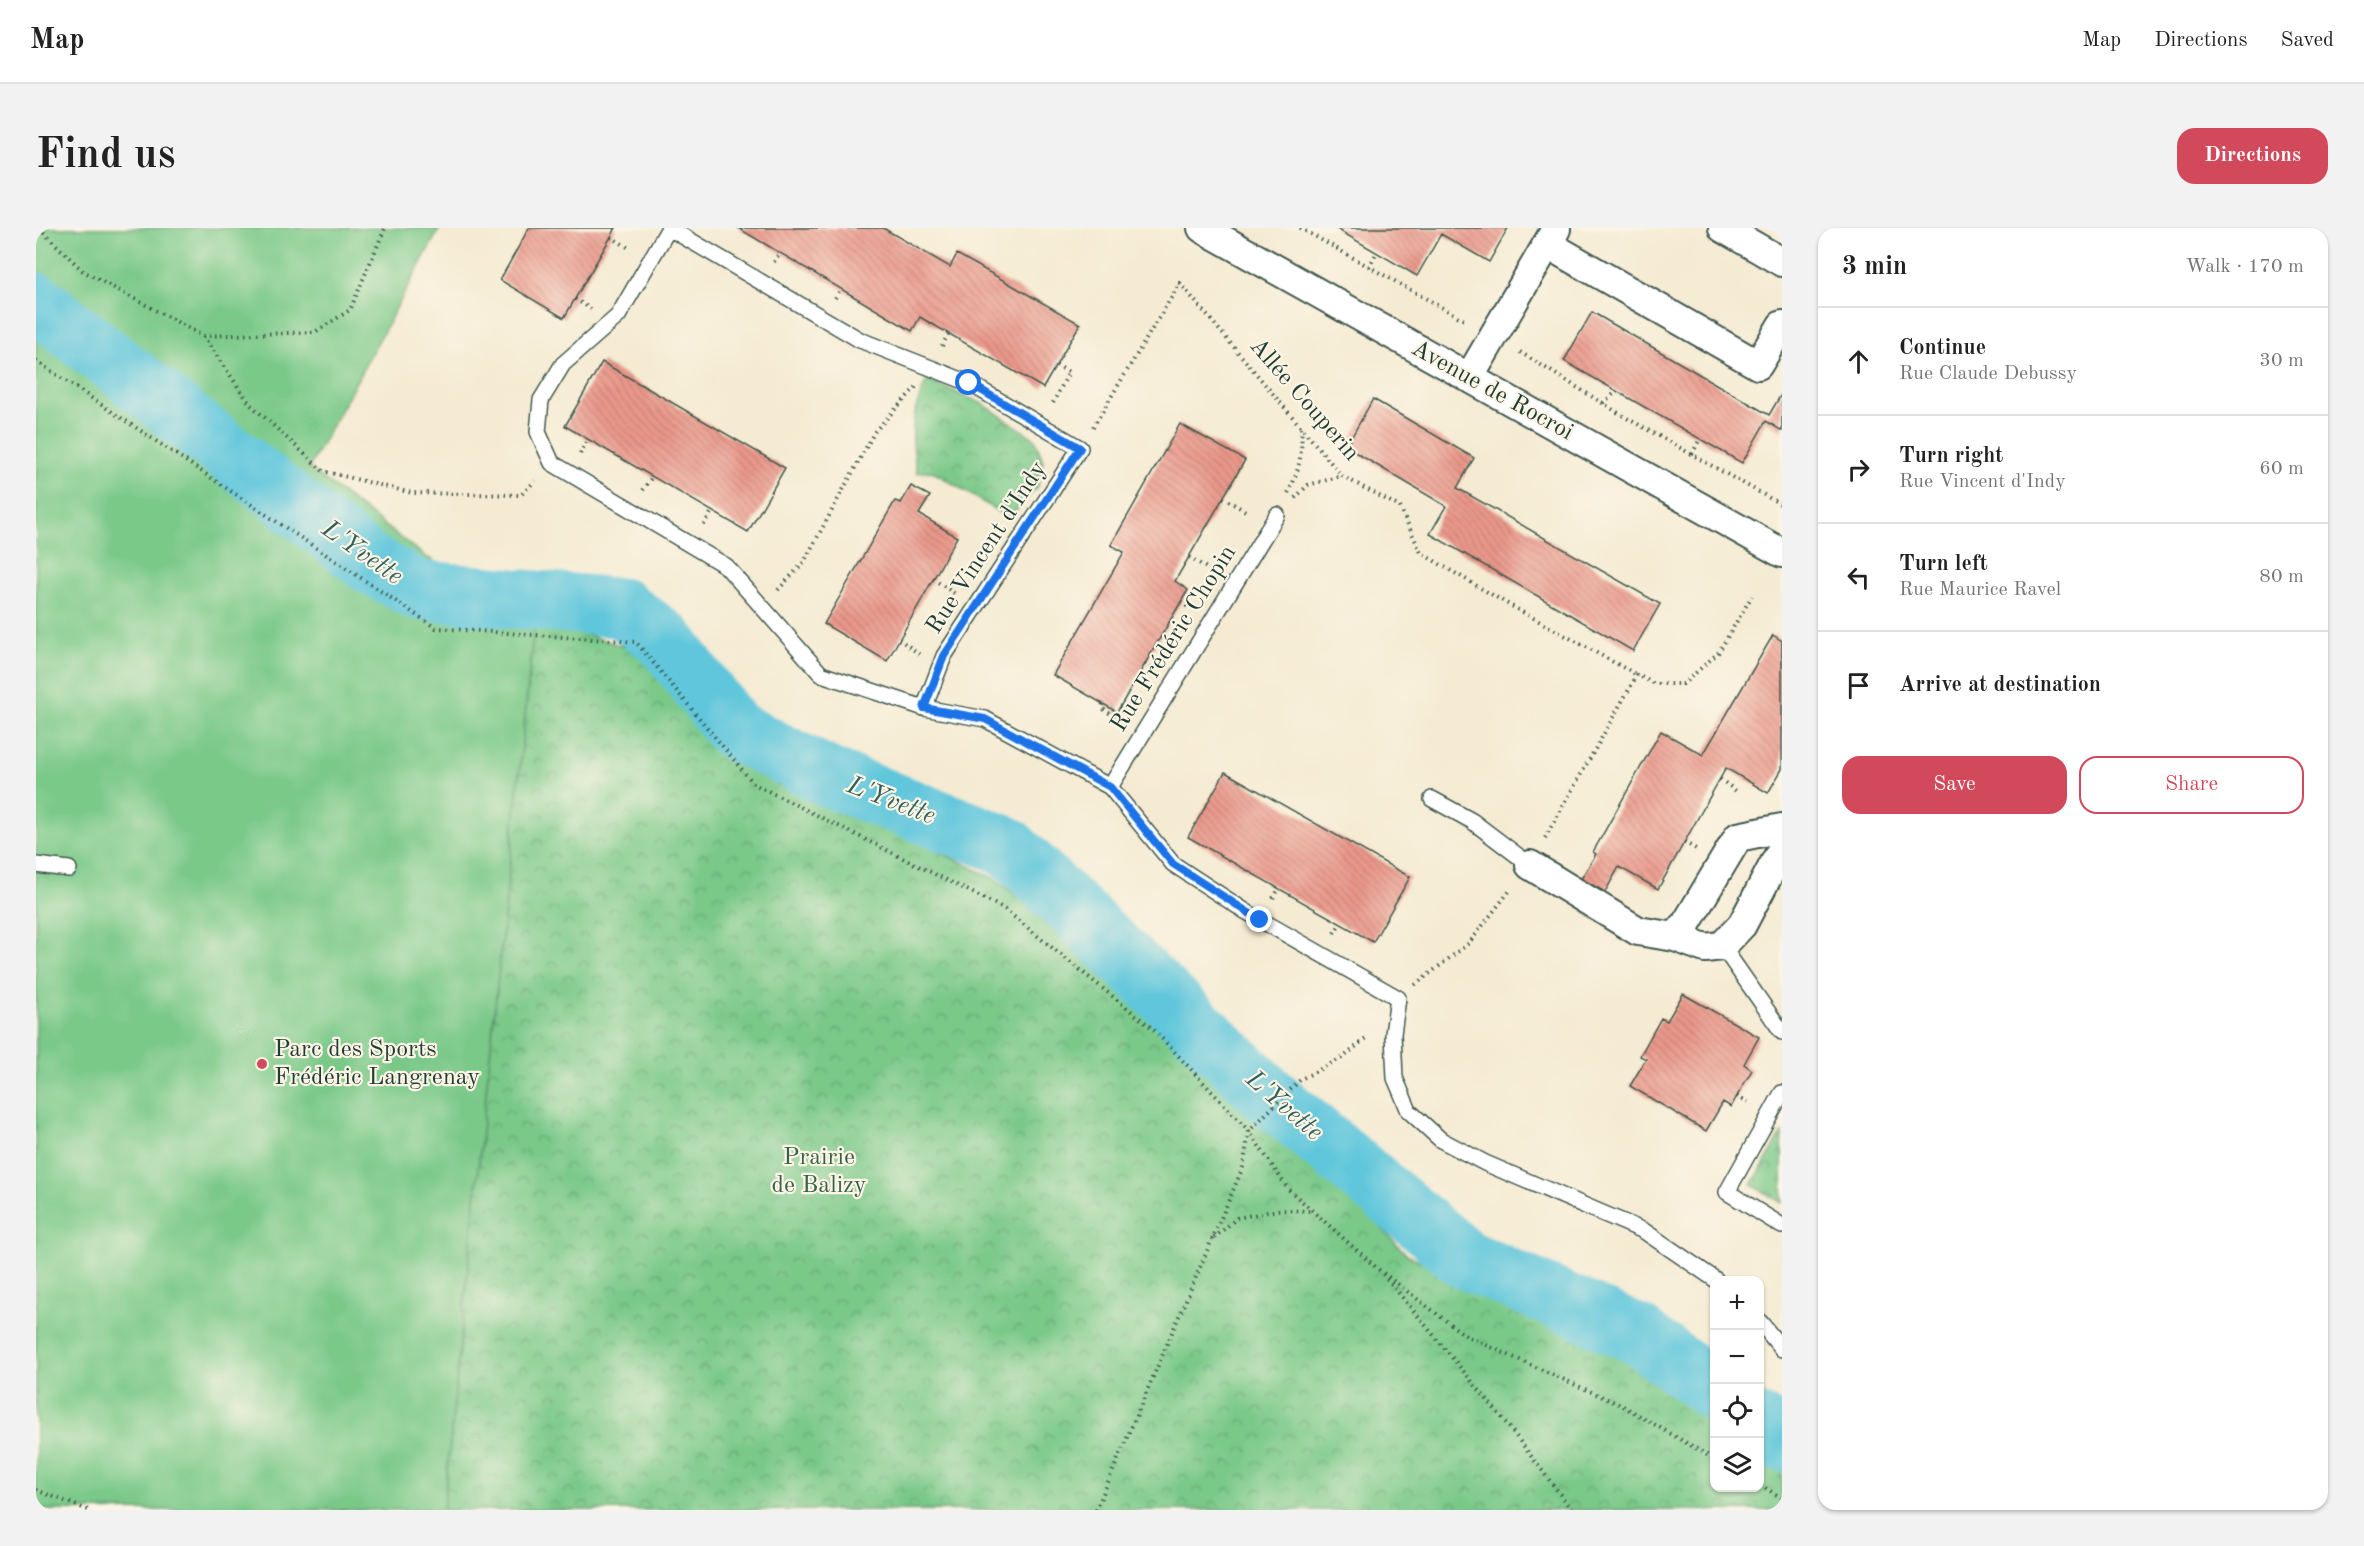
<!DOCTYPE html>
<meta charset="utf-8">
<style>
:root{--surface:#fff;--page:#f2f2f2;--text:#222;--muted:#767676;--line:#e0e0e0;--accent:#d1495b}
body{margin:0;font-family:"Old Standard TT",serif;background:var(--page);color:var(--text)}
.controls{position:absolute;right:18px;bottom:18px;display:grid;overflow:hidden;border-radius:12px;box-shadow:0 2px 4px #0004}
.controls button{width:54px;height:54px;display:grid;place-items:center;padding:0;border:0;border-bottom:2px solid var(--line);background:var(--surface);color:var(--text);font:30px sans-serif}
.stop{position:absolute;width:18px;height:18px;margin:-14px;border:4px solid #1a73e8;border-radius:50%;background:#fff}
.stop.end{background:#1a73e8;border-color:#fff;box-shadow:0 2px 6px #0008}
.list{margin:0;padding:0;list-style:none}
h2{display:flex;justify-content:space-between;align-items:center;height:78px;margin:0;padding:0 24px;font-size:26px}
h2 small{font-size:20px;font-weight:400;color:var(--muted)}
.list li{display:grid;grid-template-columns:39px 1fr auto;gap:18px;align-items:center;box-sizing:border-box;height:108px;padding:0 24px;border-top:2px solid var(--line)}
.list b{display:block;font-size:22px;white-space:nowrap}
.list p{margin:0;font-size:20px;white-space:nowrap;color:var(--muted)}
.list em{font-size:20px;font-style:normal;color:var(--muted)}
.actions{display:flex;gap:12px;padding:18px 24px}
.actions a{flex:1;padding:14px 0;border:2px solid var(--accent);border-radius:18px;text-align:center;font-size:21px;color:var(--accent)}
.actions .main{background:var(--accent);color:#fff}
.icon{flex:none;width:33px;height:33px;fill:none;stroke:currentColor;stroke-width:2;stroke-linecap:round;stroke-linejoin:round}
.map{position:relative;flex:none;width:1746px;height:1282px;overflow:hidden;border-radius:18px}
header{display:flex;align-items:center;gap:36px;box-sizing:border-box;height:84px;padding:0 30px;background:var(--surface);border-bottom:2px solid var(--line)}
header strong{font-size:28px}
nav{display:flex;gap:33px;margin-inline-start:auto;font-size:21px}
.intro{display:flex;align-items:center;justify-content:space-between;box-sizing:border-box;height:144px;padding:0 36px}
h1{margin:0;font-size:42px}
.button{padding:15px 27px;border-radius:18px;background:var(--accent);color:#fff;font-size:21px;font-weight:700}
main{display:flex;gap:36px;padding:0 36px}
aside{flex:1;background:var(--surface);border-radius:18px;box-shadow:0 2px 4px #0004}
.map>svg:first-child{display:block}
</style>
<header>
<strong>Map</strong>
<nav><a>Map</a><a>Directions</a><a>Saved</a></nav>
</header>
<div class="intro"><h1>Find us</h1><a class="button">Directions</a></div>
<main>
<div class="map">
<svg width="1746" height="1282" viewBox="0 0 1746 1282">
<defs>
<pattern id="park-crowns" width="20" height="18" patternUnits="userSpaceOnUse" patternTransform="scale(1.5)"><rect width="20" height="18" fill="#7ac989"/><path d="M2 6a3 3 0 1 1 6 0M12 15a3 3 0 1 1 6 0" fill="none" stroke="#63a471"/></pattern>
<pattern id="building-back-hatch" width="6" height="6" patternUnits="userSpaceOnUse" patternTransform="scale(1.5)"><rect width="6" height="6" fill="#eb988a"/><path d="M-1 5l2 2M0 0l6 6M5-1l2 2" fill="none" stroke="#be7d72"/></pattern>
</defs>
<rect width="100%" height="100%" fill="#fcf5e5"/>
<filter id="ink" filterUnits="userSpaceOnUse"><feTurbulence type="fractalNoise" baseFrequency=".0167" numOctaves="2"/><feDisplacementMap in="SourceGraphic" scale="12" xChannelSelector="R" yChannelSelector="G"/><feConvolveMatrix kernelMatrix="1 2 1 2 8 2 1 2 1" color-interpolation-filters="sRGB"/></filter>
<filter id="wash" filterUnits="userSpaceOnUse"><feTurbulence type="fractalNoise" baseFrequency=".008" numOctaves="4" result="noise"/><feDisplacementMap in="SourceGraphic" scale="24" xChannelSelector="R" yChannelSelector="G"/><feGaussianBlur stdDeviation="1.35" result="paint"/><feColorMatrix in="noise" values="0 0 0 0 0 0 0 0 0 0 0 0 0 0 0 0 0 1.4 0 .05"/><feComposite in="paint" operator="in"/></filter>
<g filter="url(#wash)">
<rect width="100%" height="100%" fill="#f5ebd3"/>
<path fill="url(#park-crowns)" stroke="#4c835e" stroke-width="1.5" d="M891,152L947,176L999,211L1007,233L1002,258L973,290L896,243L881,245C874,207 874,186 891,152Z
M499,390L626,431L681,513L959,651L1130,784L1259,908L1371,1027L1531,1101L1662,1169L1678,1181V1260H1724V1212L1746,1228V1282H407Z
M1746,905V975L1716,957Z"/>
<path fill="#7ac989" stroke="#4c835e" stroke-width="1.5" d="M0,0H404L273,240L390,329L499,390L407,1282H0Z"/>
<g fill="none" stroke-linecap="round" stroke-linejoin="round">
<path stroke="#5ec6db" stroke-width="60" d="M0,74L333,335L381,362L586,380L629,412L698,502L792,549L971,618L1234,868L1429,1031L1601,1106L1678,1162
M1724,1196L1746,1214"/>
</g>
<g id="blocks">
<path fill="url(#building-back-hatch)" d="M493,0H580L528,90L464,52Z
M702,0H847L914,39L921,26L1044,96L1007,160L884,89L876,103Z
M1299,0H1472L1453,34L1405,6L1381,48Z
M1556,84L1733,187L1746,165V203L1730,193L1706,235L1528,133Z
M566,134L749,240L712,304L529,198Z
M1337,171L1438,230L1421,260L1624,376L1597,423L1394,306L1410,278L1310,219Z
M1144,196L1209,232L1139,353L1152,362L1081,484L1017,447L1088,324L1075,317Z
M875,258L894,268L883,286L921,309L851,433L788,396L859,273L865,275Z
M1737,407L1746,413V541L1732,565L1690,540L1622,661L1583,639L1569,664L1545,651L1560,626L1557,624L1625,503L1667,527Z
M1189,544L1374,649L1337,714L1152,609Z
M1647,766L1723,809L1708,836L1716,842L1701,868L1695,879L1687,874L1670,903L1594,858L1610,831L1604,828L1625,790L1631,793Z"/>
</g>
</g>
<g filter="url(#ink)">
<use href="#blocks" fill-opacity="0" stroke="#3f574c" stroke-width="1.5"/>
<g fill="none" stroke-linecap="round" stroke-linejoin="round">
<g stroke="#3f574c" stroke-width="18">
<path id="lane" d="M633,0L582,88L527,136L505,172L502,204L516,235L690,338L785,446L888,480L949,491L1074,559L1137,636L1209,683L1362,770L1357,806L1359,850L1373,883L1405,912L1449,935L1608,1003L1680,1052
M633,0L824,112L933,155L1044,220L908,428L888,480
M1074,559L1241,287
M1396,571L1436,593L1494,637
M0,637L33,641
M1686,718L1746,804
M1746,865L1691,964L1746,998
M1724,1094L1746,1121"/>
</g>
<g stroke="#3f574c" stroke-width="32">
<path id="street" d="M1166,0L1746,325
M1687,0L1746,34
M1511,16L1722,137L1746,97
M1433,150L1520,1
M1494,637L1602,703L1639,709L1669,720L1686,718L1706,697L1746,621
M1639,709L1650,696L1702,609L1746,600"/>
</g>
<path stroke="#3f574c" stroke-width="4" stroke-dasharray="1.5 4.5" stroke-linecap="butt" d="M3,0L47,43L167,108L279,104L314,82L349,0
M1264,0L1430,93
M575,9L593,20
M738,34L744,24
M1333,39L1341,24
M799,70L805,61
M539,71L555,81
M167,108L214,176L287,243L376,265L485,267L499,253
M906,118L912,106
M1484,124L1589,189L1746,277
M0,133L400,400L600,414L718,556L967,680L1117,801L1213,903L1252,961L1342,1041L1430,1108L1587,1178L1678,1231
M1017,175L1033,144L1020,137
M1567,175L1581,163
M1057,199L1144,55L1306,248L1364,279L1385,325L1470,375L1601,447
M544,226L551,212
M1656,226L1664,211
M607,262L616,249
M1252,265C1263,245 1267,223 1265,200
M1187,270L1213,285
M1259,270L1272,257L1306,248
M668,297L676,283
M1153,329L1177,344
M897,351L921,367
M742,362L768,334L839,203L880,159
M1145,374L1154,381
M863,411L883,426
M1109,436L1117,442
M1067,476L1066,480L1085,493
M1684,551L1700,563
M1509,610L1601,447L1619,456H1647L1682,425L1716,368
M1648,614L1660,621
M1237,670L1243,661
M1298,705L1304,696
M1379,757L1433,715L1475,661
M1701,868L1712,874
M1178,1010L1201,990L1242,982L1276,983
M1347,1046L1467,1191L1536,1282
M1724,1257L1746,1270
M0,1262L52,1282
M1060,1282L1207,939L1213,903L1265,851L1308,829L1332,808"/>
<use href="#lane" stroke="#fff" stroke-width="15"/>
<use href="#street" stroke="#fff" stroke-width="28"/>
</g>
</g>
<g fill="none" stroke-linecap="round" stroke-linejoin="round" filter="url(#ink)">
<path stroke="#1a73e8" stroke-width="8" d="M933,155L1044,220L908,428L888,480L949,491L1074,559L1137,636L1224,692"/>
</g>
<circle fill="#d1495b" stroke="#fcf5e5" stroke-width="2" cx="226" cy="836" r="6"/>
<g text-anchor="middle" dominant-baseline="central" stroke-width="4.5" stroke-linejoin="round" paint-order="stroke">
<g font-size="24" fill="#1f3d34" stroke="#fcf5e5">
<text transform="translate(1456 163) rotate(29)">Avenue de Rocroi</text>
<text transform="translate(1268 172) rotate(49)">Allée Couperin</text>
<text transform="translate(951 320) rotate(-57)">Rue Vincent d'Indy</text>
<text transform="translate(1138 411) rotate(-58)">Rue Frédéric Chopin</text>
</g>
<g font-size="24" fill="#1f3d34" stroke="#fcf5e5" text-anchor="start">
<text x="238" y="822">Parc des Sports<tspan x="238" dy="28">Frédéric Langrenay</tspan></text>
</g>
<g font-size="24" fill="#366049" stroke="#fcf5e5">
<text x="783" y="930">Prairie<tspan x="783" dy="28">de Balizy</tspan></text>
</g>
<g font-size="26" font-style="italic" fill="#2f5f5e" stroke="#fcf5e5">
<text transform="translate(326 325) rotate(35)">L'Yvette</text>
<text transform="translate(855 573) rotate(21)">L'Yvette</text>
<text transform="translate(1248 878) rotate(41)">L'Yvette</text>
</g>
</g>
</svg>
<div class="controls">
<button>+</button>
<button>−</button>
<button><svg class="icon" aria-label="locate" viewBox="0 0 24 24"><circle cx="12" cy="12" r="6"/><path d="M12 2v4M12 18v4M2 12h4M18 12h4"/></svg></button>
<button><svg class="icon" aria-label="layers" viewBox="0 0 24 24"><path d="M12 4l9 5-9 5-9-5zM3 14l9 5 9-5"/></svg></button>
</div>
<div class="stop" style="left:933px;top:155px"></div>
<div class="stop end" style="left:1224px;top:692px"></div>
</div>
<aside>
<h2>3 min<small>Walk · 170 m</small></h2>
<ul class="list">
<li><svg class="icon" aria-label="ahead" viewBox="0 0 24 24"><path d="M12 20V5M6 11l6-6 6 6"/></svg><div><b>Continue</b><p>Rue Claude Debussy</p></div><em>30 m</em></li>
<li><svg class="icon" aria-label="right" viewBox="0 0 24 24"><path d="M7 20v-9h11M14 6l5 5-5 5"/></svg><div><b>Turn right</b><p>Rue Vincent d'Indy</p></div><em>60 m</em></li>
<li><svg class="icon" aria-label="left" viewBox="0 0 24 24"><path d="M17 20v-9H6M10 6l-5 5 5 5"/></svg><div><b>Turn left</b><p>Rue Maurice Ravel</p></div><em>80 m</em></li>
<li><svg class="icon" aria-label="arrive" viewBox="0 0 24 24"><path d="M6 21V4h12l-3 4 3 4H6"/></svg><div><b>Arrive at destination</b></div></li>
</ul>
<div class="actions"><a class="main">Save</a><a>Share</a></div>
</aside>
</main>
